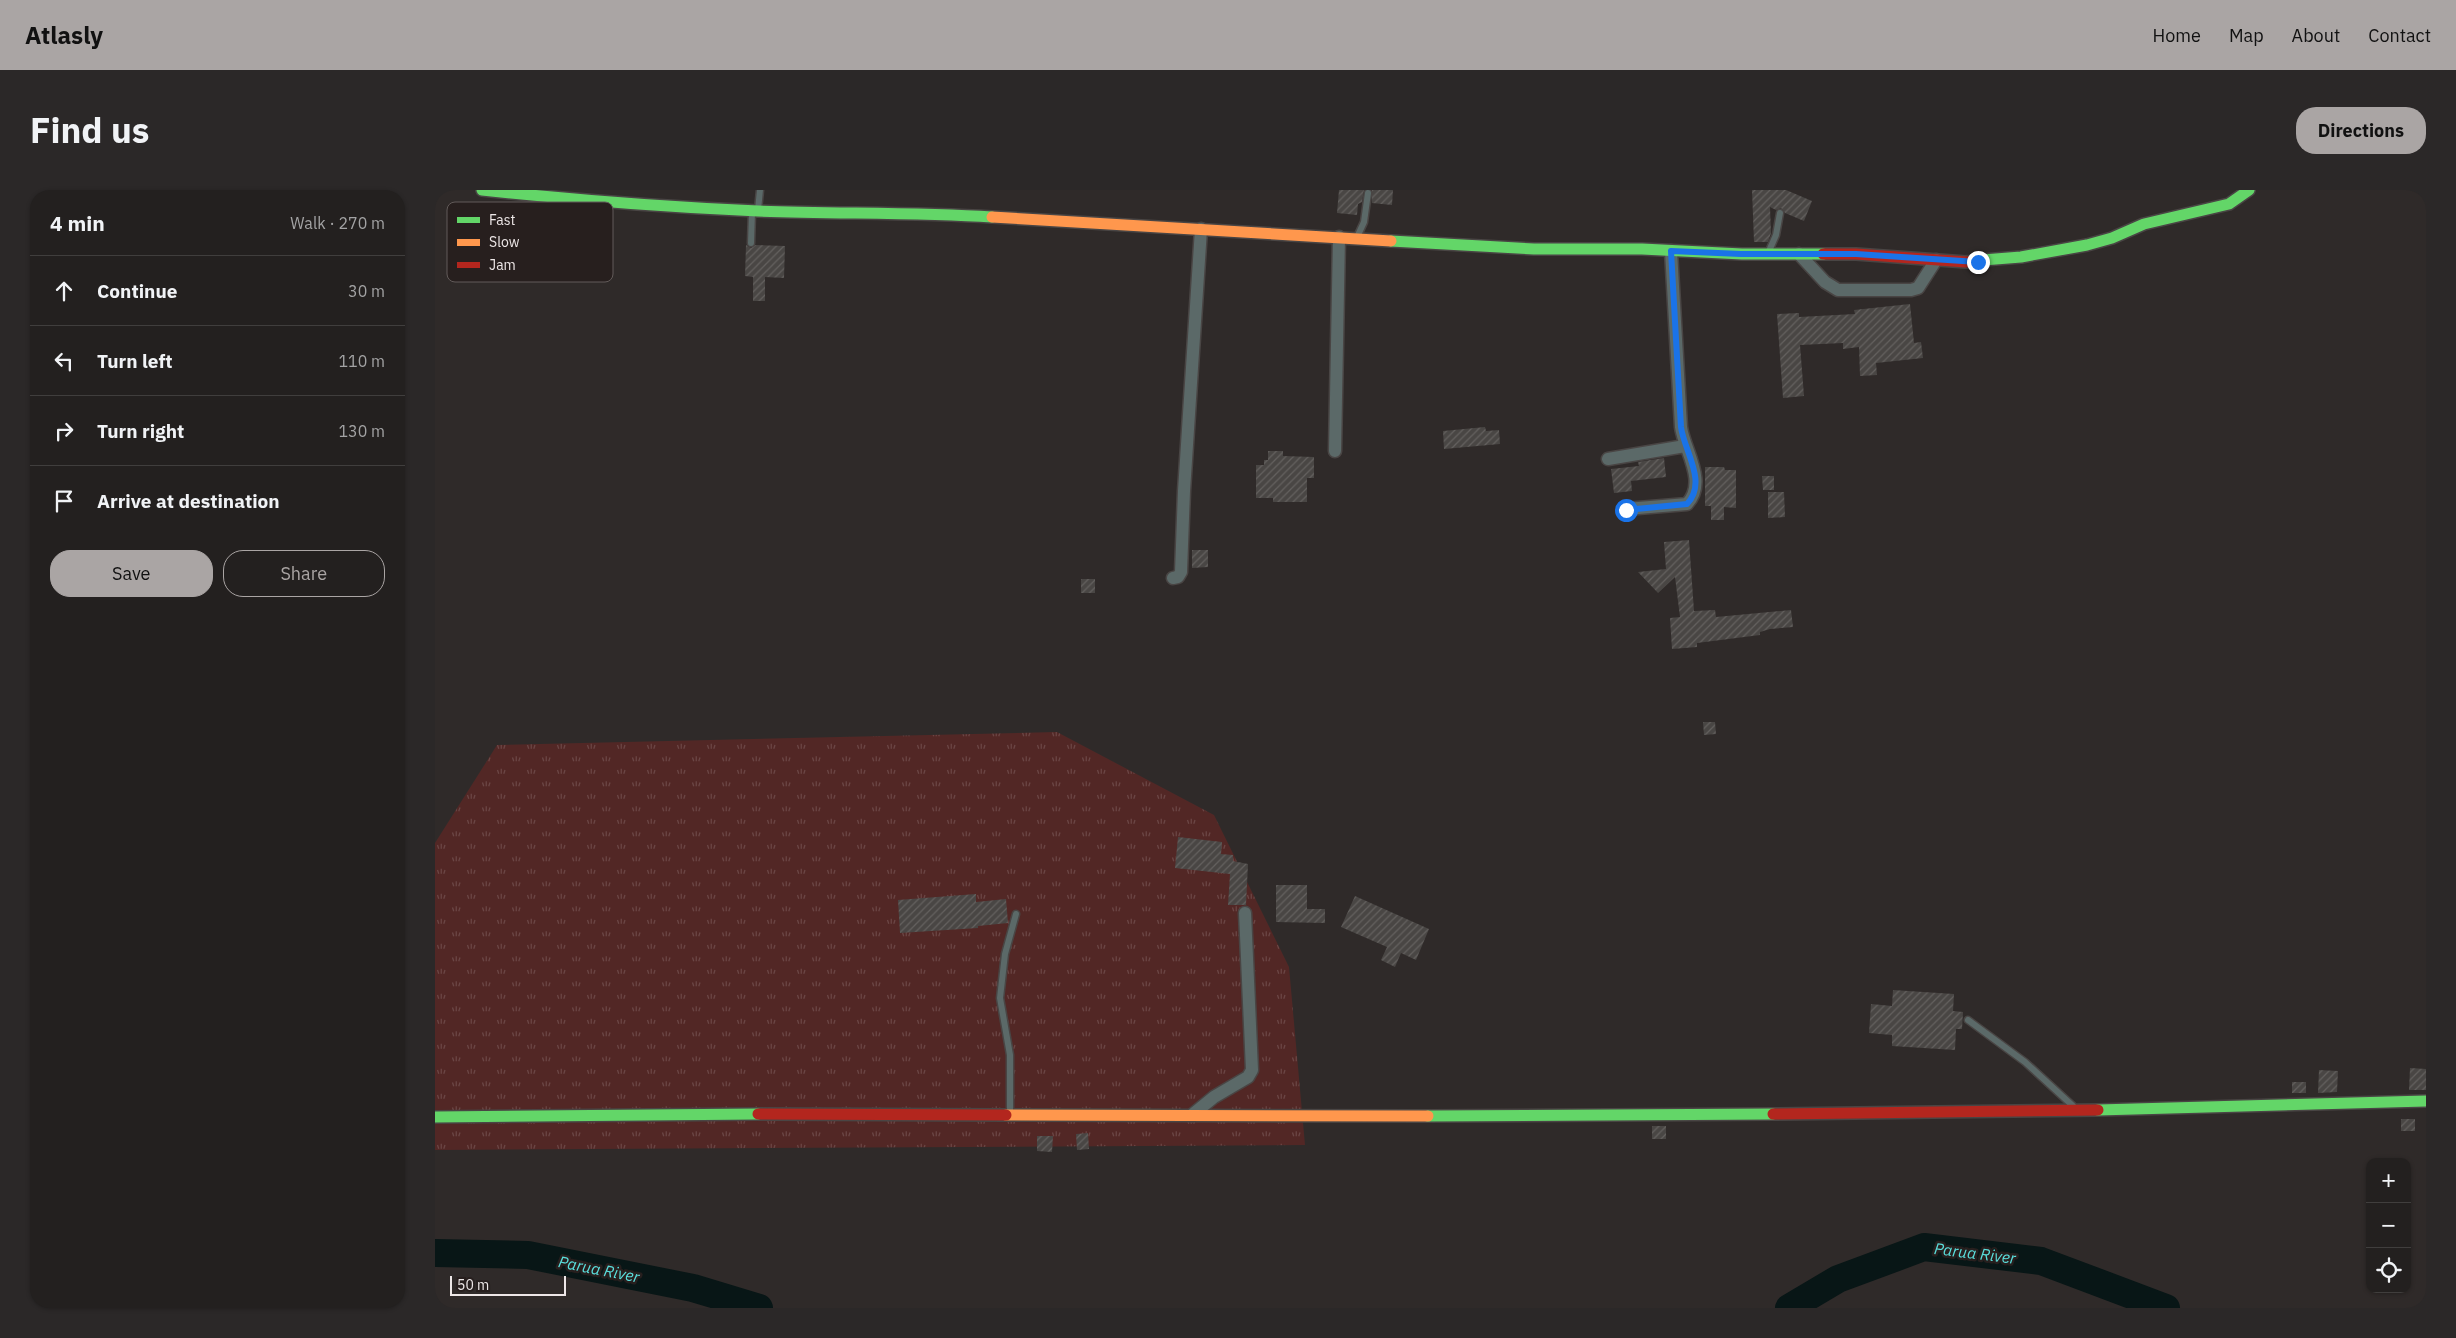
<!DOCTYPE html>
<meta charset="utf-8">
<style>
:root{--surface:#23201f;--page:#2b2828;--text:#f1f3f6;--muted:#a3a3a4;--line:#403e3d;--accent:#aaa5a4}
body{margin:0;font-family:"IBM Plex Sans",sans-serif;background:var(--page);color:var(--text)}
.controls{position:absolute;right:15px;bottom:15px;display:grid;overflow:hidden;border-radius:10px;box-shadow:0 1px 4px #0004}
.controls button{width:45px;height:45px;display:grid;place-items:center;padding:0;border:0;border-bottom:1px solid var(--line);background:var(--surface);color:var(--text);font:25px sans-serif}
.scale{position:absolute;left:15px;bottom:12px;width:116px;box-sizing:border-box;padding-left:5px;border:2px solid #ede7e7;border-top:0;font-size:14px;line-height:18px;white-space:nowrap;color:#ede7e7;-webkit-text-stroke:4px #271f1e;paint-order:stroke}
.stop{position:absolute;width:15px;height:15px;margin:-11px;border:4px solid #1a73e8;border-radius:50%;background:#fff}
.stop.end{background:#1a73e8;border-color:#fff;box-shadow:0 1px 5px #0008}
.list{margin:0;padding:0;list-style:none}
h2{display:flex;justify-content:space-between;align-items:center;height:65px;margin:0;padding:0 20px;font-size:21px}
h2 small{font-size:16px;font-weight:400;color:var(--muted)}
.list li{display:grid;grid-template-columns:32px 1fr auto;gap:15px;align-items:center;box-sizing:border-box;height:70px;padding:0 20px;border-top:1px solid var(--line)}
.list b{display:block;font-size:19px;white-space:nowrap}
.list em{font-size:16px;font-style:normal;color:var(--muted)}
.actions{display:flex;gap:10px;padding:15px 20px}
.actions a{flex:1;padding:11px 0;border:1px solid var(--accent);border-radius:20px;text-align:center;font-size:18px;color:var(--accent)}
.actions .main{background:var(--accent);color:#111}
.icon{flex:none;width:28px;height:28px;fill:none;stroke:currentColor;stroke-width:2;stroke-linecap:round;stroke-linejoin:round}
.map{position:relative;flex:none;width:1991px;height:1118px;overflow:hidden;border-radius:20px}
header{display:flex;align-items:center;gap:30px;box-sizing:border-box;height:70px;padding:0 25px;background:var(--accent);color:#111}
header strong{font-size:24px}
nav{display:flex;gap:28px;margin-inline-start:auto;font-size:18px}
.intro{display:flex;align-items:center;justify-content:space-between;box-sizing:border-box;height:120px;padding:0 30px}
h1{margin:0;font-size:35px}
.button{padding:12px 22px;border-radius:20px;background:var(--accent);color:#111;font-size:18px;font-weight:700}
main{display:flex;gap:30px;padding:0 30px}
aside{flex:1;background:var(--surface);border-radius:20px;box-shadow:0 1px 4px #0004}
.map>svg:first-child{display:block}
</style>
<header>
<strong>Atlasly</strong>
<nav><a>Home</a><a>Map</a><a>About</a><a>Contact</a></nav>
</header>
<div class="intro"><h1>Find us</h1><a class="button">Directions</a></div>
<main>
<aside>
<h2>4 min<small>Walk · 270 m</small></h2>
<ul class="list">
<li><svg class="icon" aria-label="ahead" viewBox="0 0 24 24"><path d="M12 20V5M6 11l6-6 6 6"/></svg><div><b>Continue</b></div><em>30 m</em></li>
<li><svg class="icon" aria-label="left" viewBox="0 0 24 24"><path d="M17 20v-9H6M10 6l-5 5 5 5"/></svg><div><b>Turn left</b></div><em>110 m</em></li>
<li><svg class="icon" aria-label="right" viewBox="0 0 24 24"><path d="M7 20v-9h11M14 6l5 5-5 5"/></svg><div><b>Turn right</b></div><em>130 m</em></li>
<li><svg class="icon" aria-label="arrive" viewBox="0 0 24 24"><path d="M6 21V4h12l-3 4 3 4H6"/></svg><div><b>Arrive at destination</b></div></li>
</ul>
<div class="actions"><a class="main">Save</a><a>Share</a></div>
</aside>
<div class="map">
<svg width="1991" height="1118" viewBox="0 0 1991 1118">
<defs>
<pattern id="grass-tufts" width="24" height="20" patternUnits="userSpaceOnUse" patternTransform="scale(1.25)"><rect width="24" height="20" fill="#522725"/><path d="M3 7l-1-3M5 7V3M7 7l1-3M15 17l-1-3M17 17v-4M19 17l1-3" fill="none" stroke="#6b4645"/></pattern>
<pattern id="building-hatch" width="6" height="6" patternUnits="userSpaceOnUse" patternTransform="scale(1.25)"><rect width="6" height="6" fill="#494644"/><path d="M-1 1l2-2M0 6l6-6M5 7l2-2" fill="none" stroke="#64615f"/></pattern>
</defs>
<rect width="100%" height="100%" fill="#2f2a29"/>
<path fill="url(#grass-tufts)" d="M622,542L779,625L854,777L870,955L0,960V653L62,555Z"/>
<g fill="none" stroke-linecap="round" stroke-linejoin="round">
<path stroke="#081616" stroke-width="28" d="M0,1063L93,1065L258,1098L324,1118
M1354,1118L1403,1089L1489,1057L1606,1071L1731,1118"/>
</g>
<path fill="url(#building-hatch)" d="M904,0H929L927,12L923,14L922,25L902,23Z
M937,0H958L957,15L937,13Z
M1317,0H1351L1377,11L1369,31L1350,23L1346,18L1341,20L1335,17L1336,43L1333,52H1319Z
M311,55L316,58L320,55L350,56L349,88L330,87V111H318V87L310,86Z
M1475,114L1479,153L1486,152L1488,168L1441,173L1442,185L1425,186L1424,157L1408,159V153L1365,155L1369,206L1348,208L1342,124L1364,123V127L1420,124L1419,120Z
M1050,237L1051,241L1064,240L1065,254L1009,259L1008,241Z
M833,261H848V266L879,267V288H872V312H838V308H821V275H829V270H833Z
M1229,268L1231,287L1196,291L1197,301L1179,303L1176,279L1204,276L1203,272Z
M1270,277H1289L1290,280H1301V318L1289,317V330H1276V316H1270Z
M1327,286H1339V300H1328Z
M1333,302H1349L1350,327L1333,328Z
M1254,350L1259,421L1280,420L1281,427L1356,420L1358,437L1335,439L1325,442V445L1262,453V457L1237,459L1235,428L1245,427L1240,387L1223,403L1203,382L1231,379L1229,352Z
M757,360H773V377L757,378Z
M646,389H660V403H646Z
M1268,532H1280L1281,544L1269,545Z
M743,647L787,652L786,664L798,665V671L813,674L811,715H793L795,684L740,678Z
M841,695H872V719H890V733L841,732Z
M541,704V712L571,709L573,733L543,736V738L465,743L463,710Z
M920,706L994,739L981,770L966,763L960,777L946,770L952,757L906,737Z
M1458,800L1519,804L1518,821L1528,822L1527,839H1521L1520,860L1457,856V845L1434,843L1436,814L1457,816Z
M1975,878L1991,879V900H1974Z
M1884,880L1903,881L1902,902L1883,903Z
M1857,892H1871V903H1857Z
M1966,929H1980V941H1966Z
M1217,936H1231V949H1217Z
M653,943L654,959L642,960L641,944Z
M602,946H618L617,962L602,961Z"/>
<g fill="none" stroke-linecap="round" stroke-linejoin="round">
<g stroke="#494544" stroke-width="9">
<path id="lane" d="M323,20L325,0
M923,45L929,32L933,3
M316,53L317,22
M1334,61L1341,45L1345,23
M1533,830L1590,872L1638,916
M575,923V865L565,808L570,764L581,724"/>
</g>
<g stroke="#494544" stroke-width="15">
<path id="street" d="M1364,64L1390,92L1403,100H1476L1483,98L1501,70
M900,261L904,47
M1173,269L1250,256
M1191,319L1252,314C1273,292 1249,260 1246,237L1236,61
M738,388L743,387L746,382L749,301L766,39
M757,925L779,907L813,887L817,880L810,723"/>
</g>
<g stroke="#494544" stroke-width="14">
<path id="fast" d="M47,0C139,10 230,17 323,21C401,24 479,22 557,27
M956,51L1099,59H1207L1307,64H1388
M1548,70L1586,67L1652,55L1677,48L1709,34L1794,14L1814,0
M1663,920L1991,911
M993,926L1338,924
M0,927L323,924"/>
</g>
<g stroke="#494544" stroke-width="14">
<path id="slow" d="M557,27L956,51
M571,925L993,926"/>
</g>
<g stroke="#494544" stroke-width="14">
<path id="jam" d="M1388,64H1421L1531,72L1548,70
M323,924L571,925
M1338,924L1663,920"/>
</g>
<use href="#lane" stroke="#5b6968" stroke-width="6"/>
<use href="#street" stroke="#5b6968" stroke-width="12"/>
<use href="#fast" stroke="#63d668" stroke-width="11"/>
<use href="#slow" stroke="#ff974d" stroke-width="11"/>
<use href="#jam" stroke="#b3261e" stroke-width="11"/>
</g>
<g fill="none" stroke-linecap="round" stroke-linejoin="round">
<path stroke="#1a73e8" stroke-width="6" d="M1191,320L1252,314C1273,292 1249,261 1246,237L1236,61L1306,64H1421L1543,72"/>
</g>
<g text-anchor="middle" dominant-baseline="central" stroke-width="5" stroke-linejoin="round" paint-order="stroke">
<g font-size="16" font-style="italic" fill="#5adedc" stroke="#271f1e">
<text transform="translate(1540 1063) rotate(7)">Parua River</text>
<text transform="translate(164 1079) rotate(11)">Parua River</text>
</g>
</g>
<rect x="12" y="12" width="166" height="80" rx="8" fill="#271f1e" stroke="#625b5a" stroke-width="1"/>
<rect x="22" y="27" width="23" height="6" fill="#63d668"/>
<rect x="22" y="49" width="23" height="7" fill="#ff974d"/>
<rect x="22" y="72" width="23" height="6" fill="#b3261e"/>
<g font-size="14" fill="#ede7e7">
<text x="54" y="35">Fast</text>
<text x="54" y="57">Slow</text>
<text x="54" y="80">Jam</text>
</g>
</svg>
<div class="controls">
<button>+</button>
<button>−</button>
<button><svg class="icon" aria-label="locate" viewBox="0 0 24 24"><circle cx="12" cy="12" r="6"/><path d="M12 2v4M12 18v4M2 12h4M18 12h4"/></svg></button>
</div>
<div class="scale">50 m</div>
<div class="stop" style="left:1191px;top:320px"></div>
<div class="stop end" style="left:1543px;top:72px"></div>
</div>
</main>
